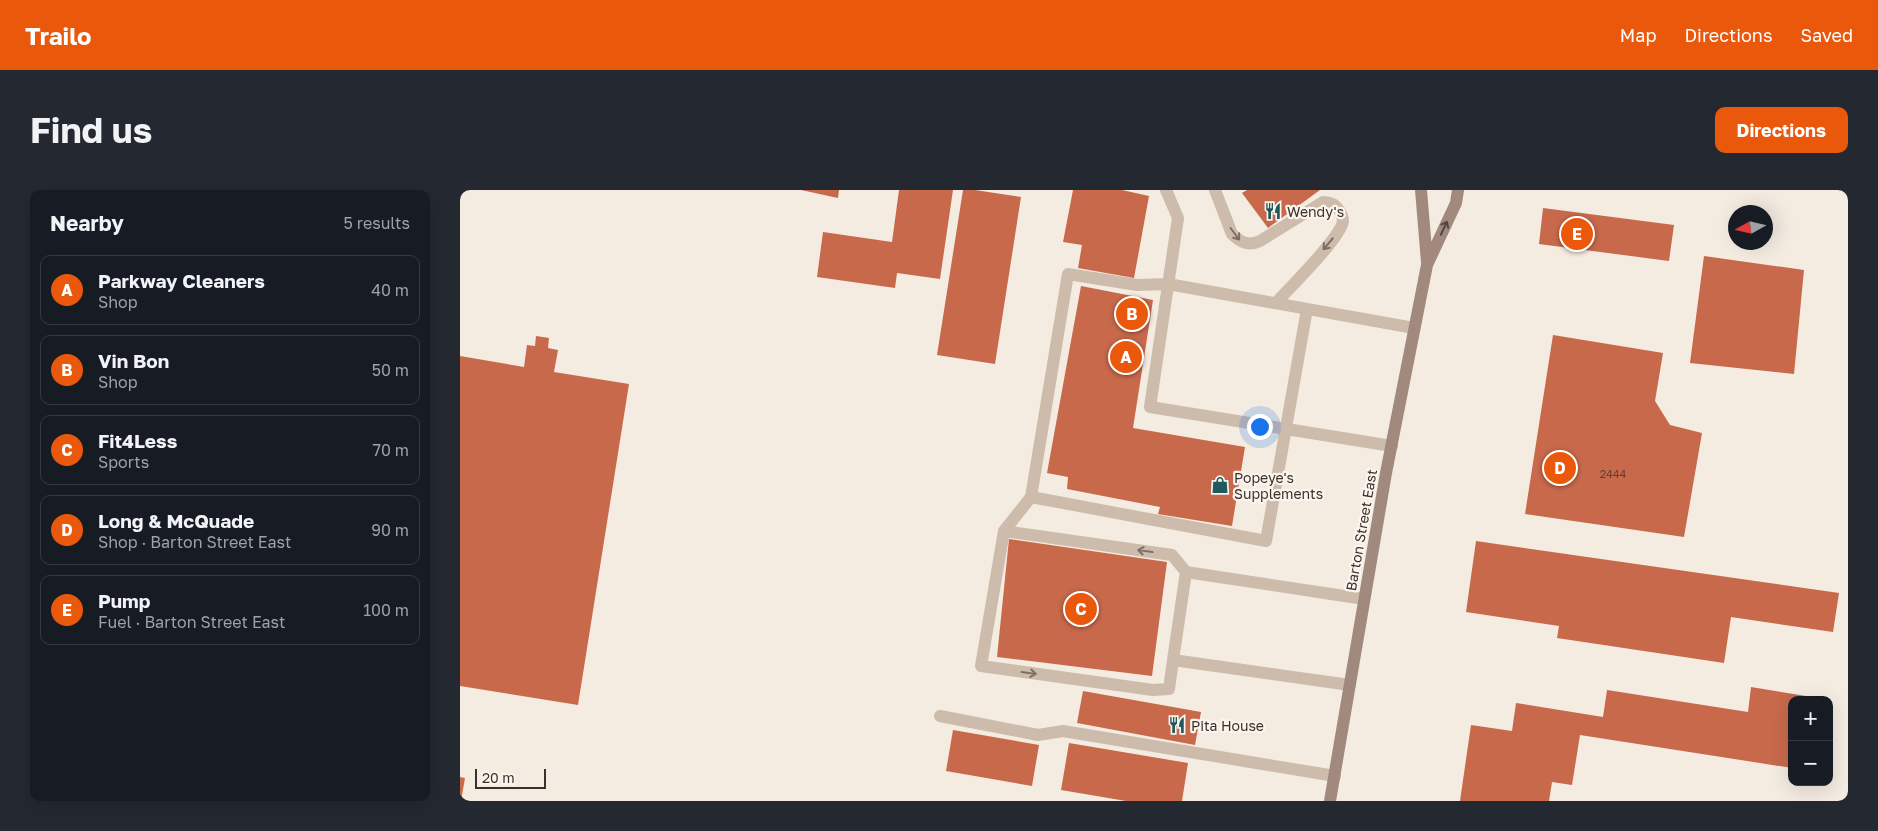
<!DOCTYPE html>
<meta charset="utf-8">
<style>
:root{--surface:#171b24;--page:#242831;--text:#f1f3f6;--muted:#9ea1a6;--line:#363941;--accent:#ea580c}
body{margin:0;font-family:"Golos Text",sans-serif;background:var(--page);color:var(--text)}
.controls{position:absolute;right:15px;bottom:15px;display:grid;overflow:hidden;border-radius:10px;box-shadow:0 5px 20px #0002}
.controls button{width:45px;height:45px;display:grid;place-items:center;padding:0;border:0;border-bottom:1px solid var(--line);background:var(--surface);color:var(--text);font:25px sans-serif}
.compass{position:absolute;left:1268px;top:15px;width:45px;height:45px;border-radius:50%;background:var(--surface);box-shadow:0 5px 20px #0002;rotate:262deg}
.scale{position:absolute;left:15px;bottom:12px;width:71px;box-sizing:border-box;padding-left:5px;border:2px solid #3b302b;border-top:0;font-size:14px;line-height:18px;white-space:nowrap;color:#3b302b;-webkit-text-stroke:4px #fbf5ee;paint-order:stroke}
.you{position:absolute;left:799px;top:236px;width:18px;height:18px;margin:-12px;border:4px solid #fff;border-radius:50%;background:#1a73e8;box-shadow:0 0 0 8px #1a73e833}
.badge{display:grid;place-items:center;width:32px;height:32px;border-radius:50%;background:var(--accent);color:#fff;font-size:16px;font-weight:700}
.pin{position:absolute;translate:-50% -50%;border:2px solid #fff;box-shadow:0 1px 5px #0006}
.list{margin:0;padding:0;list-style:none}
h2{display:flex;justify-content:space-between;align-items:center;height:65px;margin:0;padding:0 20px;font-size:21px}
h2 small{font-size:16px;font-weight:400;color:var(--muted)}
.list li{display:grid;grid-template-columns:32px 1fr auto;gap:15px;align-items:center;box-sizing:border-box;height:70px;margin:0 10px 10px;padding:0 10px;border:1px solid var(--line);border-radius:10px}
.list b{display:block;font-size:19px;white-space:nowrap}
.list p{margin:0;font-size:16px;white-space:nowrap;color:var(--muted)}
.list em{font-size:16px;font-style:normal;color:var(--muted)}
.map{position:relative;flex:none;width:1388px;height:611px;overflow:hidden;border-radius:10px}
header{display:flex;align-items:center;gap:30px;box-sizing:border-box;height:70px;padding:0 25px;background:var(--accent);color:#fff}
header strong{font-size:24px}
nav{display:flex;gap:28px;margin-inline-start:auto;font-size:18px}
.intro{display:flex;align-items:center;justify-content:space-between;box-sizing:border-box;height:120px;padding:0 30px}
h1{margin:0;font-size:35px}
.button{padding:12px 22px;border-radius:10px;background:var(--accent);color:#fff;font-size:18px;font-weight:700}
main{display:flex;gap:30px;padding:0 30px}
aside{flex:1;background:var(--surface);border-radius:10px;box-shadow:0 5px 20px #0002}
.map>svg:first-child{display:block}
</style>
<header>
<strong>Trailo</strong>
<nav><a>Map</a><a>Directions</a><a>Saved</a></nav>
</header>
<div class="intro"><h1>Find us</h1><a class="button">Directions</a></div>
<main>
<aside>
<h2>Nearby<small>5 results</small></h2>
<ul class="list">
<li><span class="badge">A</span><div><b>Parkway Cleaners</b><p>Shop</p></div><em>40 m</em></li>
<li><span class="badge">B</span><div><b>Vin Bon</b><p>Shop</p></div><em>50 m</em></li>
<li><span class="badge">C</span><div><b>Fit4Less</b><p>Sports</p></div><em>70 m</em></li>
<li><span class="badge">D</span><div><b>Long &amp; McQuade</b><p>Shop · Barton Street East</p></div><em>90 m</em></li>
<li><span class="badge">E</span><div><b>Pump</b><p>Fuel · Barton Street East</p></div><em>100 m</em></li>
</ul>
</aside>
<div class="map">
<svg width="1388" height="611" viewBox="0 0 1388 611">
<rect width="100%" height="100%" fill="#f4ebe1"/>
<path fill="#c8694b" d="M341,0H379L378,8Z
M439,0H493L480,89L437,83L435,98L357,87L363,42L432,52Z
M503,0H515L561,7L535,174L477,165Z
M613,0H662L689,6L674,88L618,78L622,55L603,52Z
M787,0H860L808,38L782,3Z
M1083,18L1214,35L1209,71L1079,54Z
M1244,66L1344,80L1334,184L1230,173Z
M621,96L693,110L673,238L785,257L772,336L698,324L700,317L607,299L608,287L587,283Z
M1093,145L1203,163L1195,211L1210,235L1242,243L1224,347L1065,324Z
M76,146L89,148L88,158L98,160L94,182L169,194L118,515L0,496V166L64,177L67,155L75,156Z
M549,349L707,372L692,486L537,467Z
M1016,351L1379,403L1373,442L1271,427L1264,473L1097,448L1099,436L1006,422Z
M1291,497L1346,506L1345,510H1332V578L1120,545L1112,595L1092,592L1089,611H1000L1011,535L1052,541L1056,513L1143,527L1147,500L1288,522Z
M623,501L741,522L735,555L617,533Z
M493,540L579,555L572,596L486,581Z
M609,553L728,573L722,611H666L601,600Z
M0,587L5,588L1,611H0Z"/>
<g fill="none" stroke-linecap="round" stroke-linejoin="round">
<path stroke="#cdbbac" stroke-width="12" d="M706,0L718,28L690,217L932,256
M755,0L772,44C781,53 789,56 800,51L863,12C870,12 875,14 879,20C881,23 883,27 883,31C881,48 829,98 816,113
M847,119L806,351L571,307L608,84L677,95L708,94L954,138
M571,307L544,341L521,476L693,500L709,499L713,470
M544,341L712,365L726,382
M890,495L713,470L726,382L904,409
M480,526L578,545L603,541L875,586"/>
<path stroke="#a18a7d" stroke-width="12" d="M961,0L967,72
M870,611L926,283L967,75L996,13L998,0"/>
</g>
<defs><path id="oneway-shaft" d="M-6 0H5M1.5-3L5.5 0L1.5 3" fill="none" stroke-width="1.6" stroke-linecap="round" stroke-linejoin="round" transform="scale(1.25)"/></defs>
<use stroke="#544640" href="#oneway-shaft" transform="translate(984 38) rotate(-65)"/>
<g stroke="#7d6f65">
<use href="#oneway-shaft" transform="translate(775 44) rotate(53)"/>
<use href="#oneway-shaft" transform="translate(868 54) rotate(130)"/>
<use href="#oneway-shaft" transform="translate(685 361) rotate(-172)"/>
<use href="#oneway-shaft" transform="translate(569 483) rotate(8)"/>
</g>
<defs>
<g id="restaurant-bare" transform="scale(1.35)"><path d="M-5-6h1v4h1v-4h1v4h1v-4h1v5L-1.5 .5V6h-2V.5L-5-1ZM5-6V6H3V1.5H1.5Q1.5-4 5-6Z" fill="#1f5a5e" stroke="#fbf5ee" stroke-width="2.5" paint-order="stroke"/></g>
<g id="shop-bare" transform="scale(1.35)"><path d="M-5-2.5h2.3a2.7 3.5 0 0 1 5.4 0H5L5.5 6h-11ZM-1.5-2.5h3a1.5 2.3 0 0 0-3 0Z" fill="#1f5a5e" stroke="#fbf5ee" stroke-width="2.5" paint-order="stroke"/></g>
</defs>
<g fill-rule="evenodd">
<use href="#restaurant-bare" x="813" y="21"/>
<use href="#shop-bare" x="760" y="295"/>
<use href="#restaurant-bare" x="717" y="535"/>
</g>
<g text-anchor="middle" dominant-baseline="central" stroke-width="4.5" stroke-linejoin="round" paint-order="stroke">
<g font-size="11" fill="#5e3e33">
<text x="1153" y="283">2444</text>
</g>
<g font-size="14" fill="#3b302b" stroke="#fbf5ee" text-anchor="start">
<text x="827" y="21">Wendy's</text>
<text x="774" y="287">Popeye's<tspan x="774" dy="16">Supplements</tspan></text>
<text x="731" y="535">Pita House</text>
</g>
<g font-size="14" fill="#3b302b" stroke="#fbf5ee">
<text transform="translate(901 340) rotate(-80)">Barton Street East</text>
</g>
</g>
</svg>
<div class="controls">
<button>+</button>
<button>−</button>
</div>
<svg class="compass" viewBox="-18 -18 36 36"><path d="M0-13l5 13h-10z" fill="#e53935"/><path d="M0 13l5-13h-10z" fill="#9ea1a6"/></svg>
<div class="scale">20 m</div>
<div class="you"></div>
<div class="pin badge" style="left:666px;top:167px">A</div>
<div class="pin badge" style="left:672px;top:124px">B</div>
<div class="pin badge" style="left:621px;top:419px">C</div>
<div class="pin badge" style="left:1100px;top:278px">D</div>
<div class="pin badge" style="left:1117px;top:44px">E</div>
</div>
</main>
